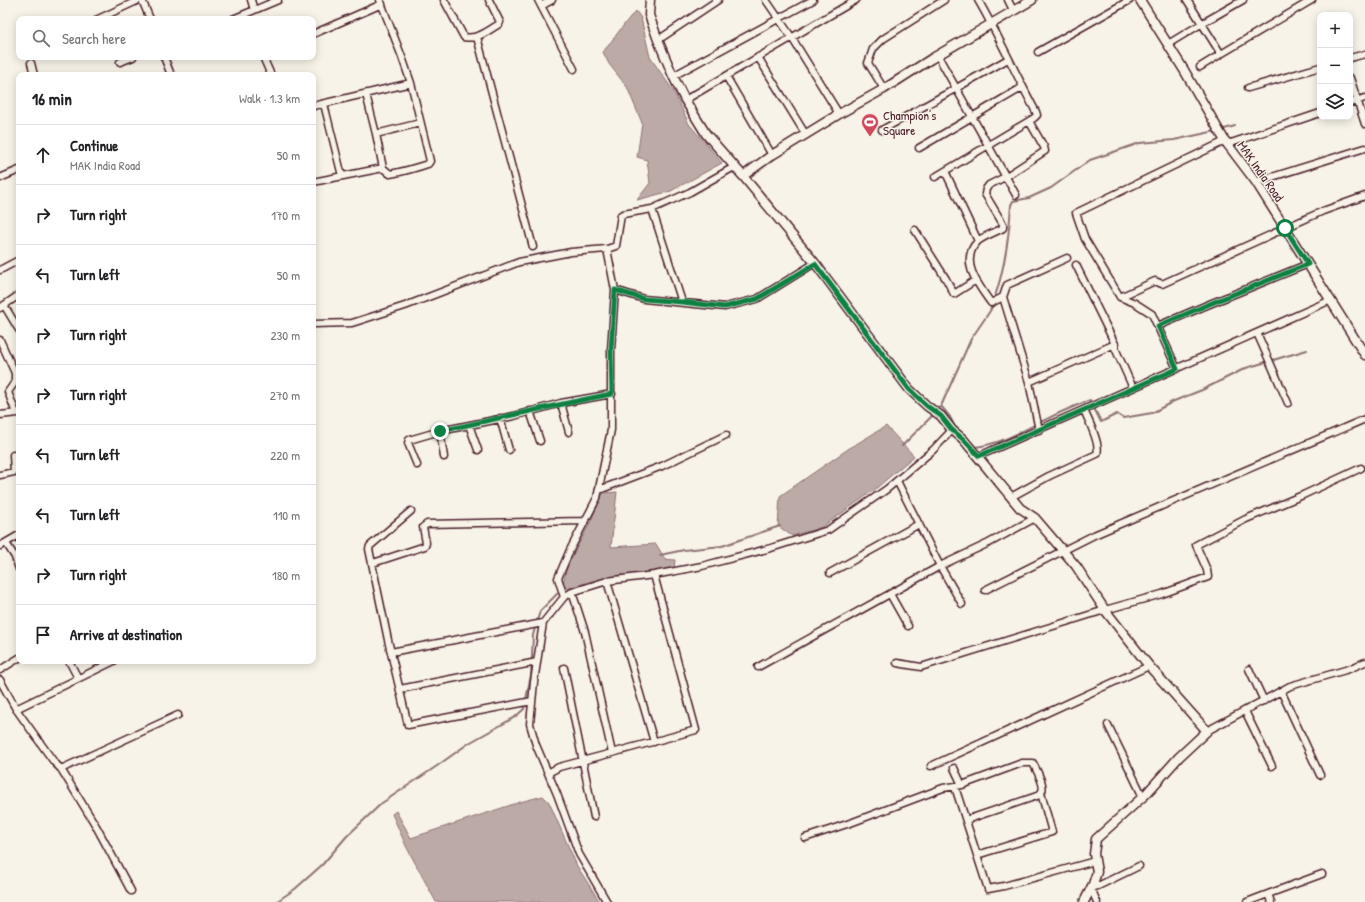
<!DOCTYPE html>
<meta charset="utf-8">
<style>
:root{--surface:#fff;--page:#f6f6f6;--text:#202124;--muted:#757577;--line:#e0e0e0}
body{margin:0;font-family:"Patrick Hand",sans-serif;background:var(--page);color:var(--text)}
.controls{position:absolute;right:12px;top:12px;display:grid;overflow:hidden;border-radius:8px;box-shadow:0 2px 10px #0003}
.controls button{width:36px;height:36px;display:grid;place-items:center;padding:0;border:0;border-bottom:1px solid var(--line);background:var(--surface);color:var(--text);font:20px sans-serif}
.stop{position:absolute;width:12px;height:12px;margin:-9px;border:3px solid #0b8043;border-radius:50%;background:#fff}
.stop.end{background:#0b8043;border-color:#fff;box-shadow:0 1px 4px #0008}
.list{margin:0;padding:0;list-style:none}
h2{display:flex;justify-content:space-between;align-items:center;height:52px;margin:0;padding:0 16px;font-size:17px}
h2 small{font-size:13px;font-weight:400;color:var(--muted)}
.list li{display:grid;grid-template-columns:26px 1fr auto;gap:12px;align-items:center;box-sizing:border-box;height:60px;padding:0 16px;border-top:1px solid var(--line)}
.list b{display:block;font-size:15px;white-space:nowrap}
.list p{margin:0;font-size:13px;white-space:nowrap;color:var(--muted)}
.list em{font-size:13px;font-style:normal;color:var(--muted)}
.icon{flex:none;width:22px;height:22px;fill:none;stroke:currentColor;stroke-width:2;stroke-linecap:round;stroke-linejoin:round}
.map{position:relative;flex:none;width:1365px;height:902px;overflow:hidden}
.search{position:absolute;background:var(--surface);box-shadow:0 2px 10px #0003;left:16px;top:16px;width:300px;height:44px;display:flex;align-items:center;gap:10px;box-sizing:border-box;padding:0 14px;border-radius:8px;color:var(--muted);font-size:15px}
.panel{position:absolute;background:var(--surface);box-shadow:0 2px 10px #0003;left:16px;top:72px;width:300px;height:592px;border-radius:8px}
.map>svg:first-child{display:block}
</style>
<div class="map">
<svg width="1365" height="902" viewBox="0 0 1365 902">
<rect width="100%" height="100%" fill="#f7f3e8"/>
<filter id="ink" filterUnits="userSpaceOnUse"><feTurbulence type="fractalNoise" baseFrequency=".025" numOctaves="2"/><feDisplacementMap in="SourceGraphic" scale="8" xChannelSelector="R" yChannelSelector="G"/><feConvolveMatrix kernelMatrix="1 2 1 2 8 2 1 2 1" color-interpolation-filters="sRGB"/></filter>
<g filter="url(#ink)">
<path fill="#bcaaa7" stroke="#8e7275" d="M636,11L641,18L650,57L674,92L689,124L722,163L671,191L637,200L650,183L647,160L637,157L642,123L627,87L609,64L603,52L630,17Z
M886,426L914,456L873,491L822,527L792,536L778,526L780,496L848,449Z
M617,492L611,547L656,544L665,559L675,560L674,568L592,581L566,589L563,583L568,564L590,523L603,493Z
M543,796L549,802L577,866L600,902H436L406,846L392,814L396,811L411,838L520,802Z"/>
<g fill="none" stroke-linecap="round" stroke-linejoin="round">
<path stroke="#8e7275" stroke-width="2" d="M1221,130L1235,126
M994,299C1005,269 1009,237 1011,205L1013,201L1029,198L1051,188L1090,160L1140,143L1174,140L1216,131
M941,406L950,417L955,427L959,431
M937,411L941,406L971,339L990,311L993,304
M972,444L975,447C1002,444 1023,430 1047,419C1060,412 1075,406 1090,400L1101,422L1117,414L1123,418L1152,413L1174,401L1202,390L1246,368L1307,350
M902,446L934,414
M660,555L684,550L722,546L780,526
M276,902L295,889L322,865L347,836L382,803L437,766L469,743L515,717L524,709L531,675L533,635L540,611L560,591"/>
<g stroke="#4a1f2b" stroke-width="9">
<path id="street" d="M142,0L150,19
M251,0L254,10
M444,0L464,37C477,40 488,31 499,24L500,22L489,0
M538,0L574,69
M766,0L792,38L839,114
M1008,0L1013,10
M1187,0L1221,54L1200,67
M541,6L552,0
M98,19L139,0
M233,19L245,14
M246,19L245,14L278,0
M313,34L382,4
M477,37L533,247
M658,40L718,0
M1168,44L1201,24L1243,0
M1038,52L1130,0
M1221,54L1312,0
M938,56L1016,195
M164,57L171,75
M263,57L271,75
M758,57L806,135
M1350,58L1365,54
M120,62L133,57
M31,63L34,75
M673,76L813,0
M726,76L772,155
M1350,78L1365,124
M1248,88L1320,67
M884,89L868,63L873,49L883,39L944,0
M366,94L376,134
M685,100L856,0
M1350,103L1365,98
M324,104L342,176
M313,106L411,83
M1320,113L1231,143L1225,141L1076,213L1085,239L1120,297L1155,281L1162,284L1323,211L1365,196
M1029,121L1044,147L1045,151L1005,177L989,185L986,189L985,194L1003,224V228C996,232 984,236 978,241C958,261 979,286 991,303L1003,297L1007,285L1067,258
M882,130L1008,59
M919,148L1023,87
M383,168L376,134L420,123
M945,171L978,241
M935,177L1034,118L1037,115L1036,112C1016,75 999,36 978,0
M0,178L19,170
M313,182L383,168L390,174C403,172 415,168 428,164L430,161L411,83L402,57L380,0
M1256,182L1365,148
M652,209L682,302
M915,230L946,279L954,294L976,280
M607,249L616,246L621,215L623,214L652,209L690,192L734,167
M0,270L17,261
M1003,297L1029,382
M1120,297L1135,303L1152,314L1177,369
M4,305L19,330
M0,308L19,295
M313,324L352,323L405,306L519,262L571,252L607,249L615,290L644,299L725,307L757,299L815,263
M1158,326L1207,305L1308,264
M1257,333L1288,403
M0,340L15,373V382L8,392L16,413
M1115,344V348L1133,388
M561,403L569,432
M530,411L540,441
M0,415L18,413
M500,418L509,450
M469,425L478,450
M1039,430L1029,382L1115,344L1076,265
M440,431L444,457
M979,456L1331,300
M417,465L408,443L409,440L440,431L514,416L561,403L612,394
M0,475L14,472L13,455
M599,490L662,466L726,435
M1011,497L1049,476L1097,454C1101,444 1088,420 1084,410
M411,511L370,546L369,549L388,640L408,725L532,701
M6,543L15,557L19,569
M0,546L19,535
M373,563L425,546L426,543L423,527L427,524L585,521
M830,573L919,524
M607,581L654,742
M985,590L1094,535L1365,419
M890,594L908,626
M564,597L558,578L570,550L597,498L611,430V350L615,290
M962,604L940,566L989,543L1035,518
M391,652L543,623
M69,661L78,678
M897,663L921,667L1105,610L1162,594L1208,577L1207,570L1196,545L1246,519L1303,495L1361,468
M758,667L940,566L897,481
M564,668L594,817
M1249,669L1264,701
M0,670L19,658
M0,680L16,709L54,762L61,769L96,826L131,891
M400,689L537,662
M1281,691L1320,775
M16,709L114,661
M1245,711L1272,766
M1108,725L1143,797
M1207,731L1290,686L1349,669L1365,662
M612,753L696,730L654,575
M931,766L1149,666
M954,768L962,785
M61,769L178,715
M548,773L559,767L612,753L585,632L572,592
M955,787L988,889L1004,886L1095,861
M805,838L853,822L943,788L962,785L1022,763H1033C1036,769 1045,785 1042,791C1041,794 1037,796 1034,797L966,820
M977,855L1052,832L1041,793
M1091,888L1097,902
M1092,888L1098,886L1139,866
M607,902L579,854L557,794L536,745L530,724L534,682L543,623L564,597L572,592L607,581L654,575L702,566L771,548L828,530L887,489L933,450L952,430
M1247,902L1268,894
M1271,902L1268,894L1322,874"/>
</g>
<g stroke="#4a1f2b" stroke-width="11">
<path id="secondary" d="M650,0L649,15L658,40L673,76L685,100L706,134L743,176L815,263L909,389L927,406L941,416L952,430L963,439L1020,508L1035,518L1076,566L1105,610L1149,666L1207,731L1179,757L1146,794L1096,839L1094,854L1097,872L1093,884L1084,902
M1140,0L1184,70L1225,141L1256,182L1365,355
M743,176L772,155L839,114L884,89L931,59L1032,0"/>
</g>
<use href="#street" stroke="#f7f3e8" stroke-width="6"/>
<use href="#secondary" stroke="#f7f3e8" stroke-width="8"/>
</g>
</g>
<g fill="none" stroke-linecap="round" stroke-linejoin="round" filter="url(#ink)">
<path stroke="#0b8043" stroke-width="5" d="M440,431C497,419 554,405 612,394L611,350L615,290L644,299L682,302L725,307L757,299L815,264L909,389L927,406L941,416L952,430L963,439L979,456L1177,369L1158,326L1207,305L1308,264L1285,228"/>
</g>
<defs>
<g id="stadium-pin" transform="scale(0.9)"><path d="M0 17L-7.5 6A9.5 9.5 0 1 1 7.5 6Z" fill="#d1495b" stroke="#f7f3e8"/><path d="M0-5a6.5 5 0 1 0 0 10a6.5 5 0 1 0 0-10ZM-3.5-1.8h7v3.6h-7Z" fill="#fff"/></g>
</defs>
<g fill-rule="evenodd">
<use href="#stadium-pin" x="870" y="122"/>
</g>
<g text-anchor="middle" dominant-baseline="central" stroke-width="3" stroke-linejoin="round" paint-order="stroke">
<g font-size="13" fill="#4a1f2b" stroke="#f7f3e8" text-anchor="start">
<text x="883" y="115">Champion's<tspan x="883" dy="15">Square</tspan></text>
</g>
<g font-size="13" fill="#4a1f2b" stroke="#f7f3e8">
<text transform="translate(1261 171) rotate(55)">MAK India Road</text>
</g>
</g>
</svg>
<div class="controls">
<button>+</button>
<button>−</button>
<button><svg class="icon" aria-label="layers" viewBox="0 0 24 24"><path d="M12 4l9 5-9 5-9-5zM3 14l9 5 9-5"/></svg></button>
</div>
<div class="stop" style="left:1285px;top:228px"></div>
<div class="stop end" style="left:440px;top:431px"></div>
<div class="search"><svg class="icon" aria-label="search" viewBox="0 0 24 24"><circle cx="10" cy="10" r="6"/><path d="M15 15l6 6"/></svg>Search here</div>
<section class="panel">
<h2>16 min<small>Walk · 1.3 km</small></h2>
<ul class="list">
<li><svg class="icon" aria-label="ahead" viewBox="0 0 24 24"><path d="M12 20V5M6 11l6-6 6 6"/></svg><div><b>Continue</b><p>MAK India Road</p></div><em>50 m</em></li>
<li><svg class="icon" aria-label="right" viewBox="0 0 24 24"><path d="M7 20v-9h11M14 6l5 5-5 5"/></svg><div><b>Turn right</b></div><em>170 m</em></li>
<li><svg class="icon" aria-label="left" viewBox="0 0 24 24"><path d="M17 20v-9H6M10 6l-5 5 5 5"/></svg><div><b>Turn left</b></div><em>50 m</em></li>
<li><svg class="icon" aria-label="right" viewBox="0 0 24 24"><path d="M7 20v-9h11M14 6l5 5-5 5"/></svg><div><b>Turn right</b></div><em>230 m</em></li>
<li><svg class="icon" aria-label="right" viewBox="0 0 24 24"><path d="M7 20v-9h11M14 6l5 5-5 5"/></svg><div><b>Turn right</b></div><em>270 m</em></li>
<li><svg class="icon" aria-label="left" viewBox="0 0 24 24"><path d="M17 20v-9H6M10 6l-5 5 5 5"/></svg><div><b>Turn left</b></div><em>220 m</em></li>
<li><svg class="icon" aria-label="left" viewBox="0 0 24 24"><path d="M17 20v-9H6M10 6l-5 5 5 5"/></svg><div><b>Turn left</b></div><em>110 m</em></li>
<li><svg class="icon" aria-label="right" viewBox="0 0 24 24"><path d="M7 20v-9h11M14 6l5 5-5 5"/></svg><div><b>Turn right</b></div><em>180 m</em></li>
<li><svg class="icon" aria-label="arrive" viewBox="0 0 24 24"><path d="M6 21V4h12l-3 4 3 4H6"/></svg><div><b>Arrive at destination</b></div></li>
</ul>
</section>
</div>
